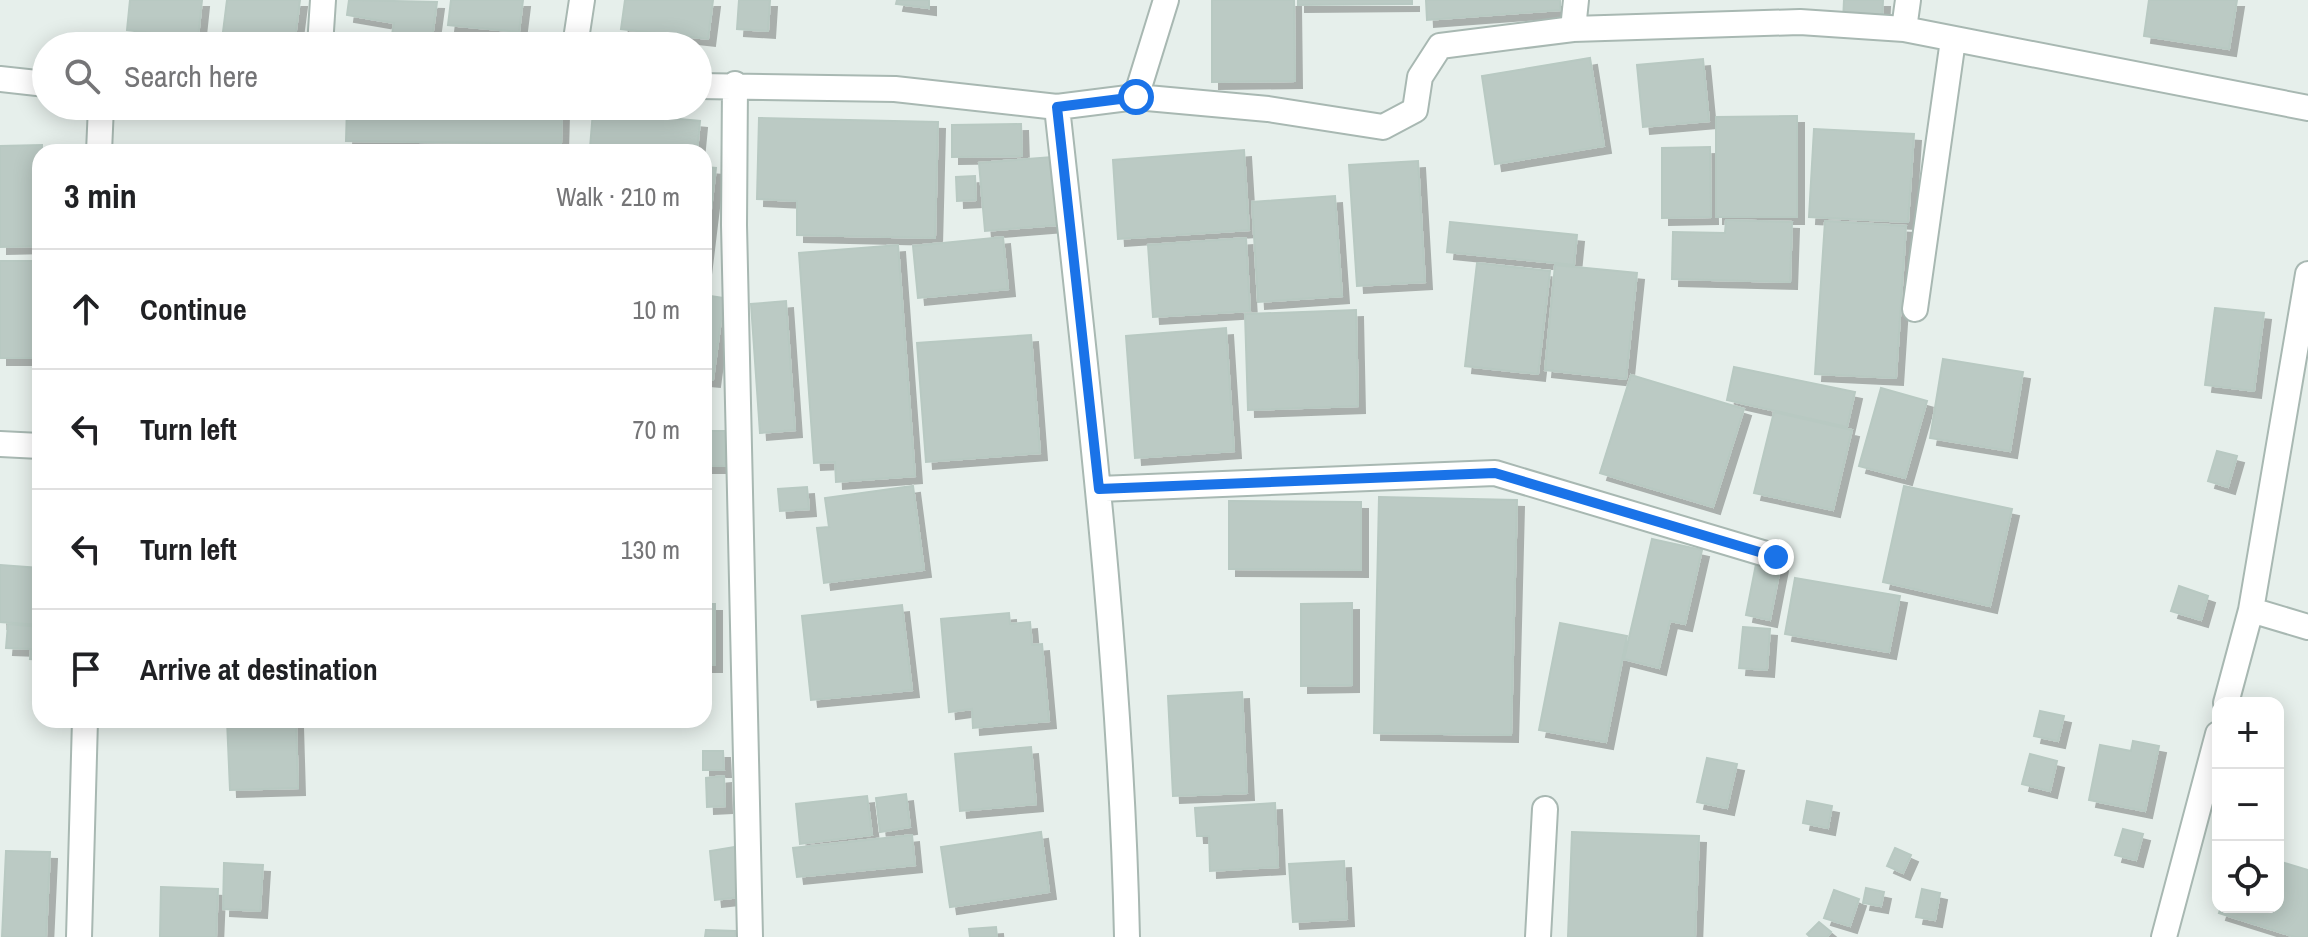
<!DOCTYPE html>
<meta charset="utf-8">
<style>
:root{--surface:#fff;--page:#f2f2f2;--text:#202124;--muted:#757577;--line:#e0e0e0}
body{margin:0;font-family:"Archivo Narrow",sans-serif;background:var(--page);color:var(--text)}
.controls{position:absolute;right:24px;bottom:24px;display:grid;overflow:hidden;border-radius:16px;box-shadow:0 4px 20px #0003}
.controls button{width:72px;height:72px;display:grid;place-items:center;padding:0;border:0;border-bottom:2px solid var(--line);background:var(--surface);color:var(--text);font:40px sans-serif}
.stop{position:absolute;width:24px;height:24px;margin:-18px;border:6px solid #1a73e8;border-radius:50%;background:#fff}
.stop.end{background:#1a73e8;border-color:#fff;box-shadow:0 2px 8px #0008}
.list{margin:0;padding:0;list-style:none}
h2{display:flex;justify-content:space-between;align-items:center;height:104px;margin:0;padding:0 32px;font-size:34px}
h2 small{font-size:26px;font-weight:400;color:var(--muted)}
.list li{display:grid;grid-template-columns:52px 1fr auto;gap:24px;align-items:center;box-sizing:border-box;height:120px;padding:0 32px;border-top:2px solid var(--line)}
.list b{display:block;font-size:30px;white-space:nowrap}
.list em{font-size:26px;font-style:normal;color:var(--muted)}
.icon{flex:none;width:44px;height:44px;fill:none;stroke:currentColor;stroke-width:2;stroke-linecap:round;stroke-linejoin:round}
.map{position:relative;flex:none;width:2308px;height:937px;overflow:hidden}
.search{position:absolute;background:var(--surface);box-shadow:0 4px 20px #0003;left:32px;top:32px;width:680px;height:88px;display:flex;align-items:center;gap:20px;box-sizing:border-box;padding:0 28px;border-radius:44px;color:var(--muted);font-size:30px}
.panel{position:absolute;background:var(--surface);box-shadow:0 4px 20px #0003;left:32px;top:144px;width:680px;height:584px;border-radius:24px}
.map>svg:first-child{display:block}
</style>
<div class="map">
<svg width="2308" height="937" viewBox="0 0 2308 937">
<defs>
<filter id="shadow"><feDropShadow dx="7" dy="7" stdDeviation="0" flood-color="#0004"/></filter>
</defs>
<rect width="100%" height="100%" fill="#e6efeb"/>
<path fill="#bbcac4" stroke="#b8c9c2" stroke-width="2" filter="url(#shadow)" d="M130,0H202L198,38L127,30Z
M227,0H300L294,46L222,40Z
M349,0L437,2L431,46H390L394,23L347,15Z
M451,0H523L519,32L448,25Z
M625,0H713L708,39L621,29Z
M739,0H770L768,31L737,29Z
M897,0H929V8L896,4Z
M1212,0H1294L1295,81L1212,82Z
M1298,0H1412V4L1298,5Z
M1426,0H1560V10L1427,20Z
M1844,0H1883L1882,23L1843,22Z
M2149,0H2237L2229,49L2144,36Z
M1590,58L1604,146L1495,164L1482,76Z
M1703,59L1709,121L1643,127L1637,65Z
M347,106L562,109L561,144L346,141Z
M593,111L700,121L697,152L590,148Z
M1797,116V217H1716V117Z
M759,118L938,122L935,238L797,235V201L757,199Z
M1021,124L1022,156L952,157V125Z
M1814,129L1914,134L1908,222L1809,217Z
M42,145L40,246L0,247V146Z
M1710,147L1711,217L1662,218V148Z
M1244,150L1249,230L1118,239L1113,160Z
M1052,157L1057,225L985,231L979,163Z
M1418,161L1425,282L1357,286L1349,165Z
M704,167L716,168L704,268Z
M975,176L976,200L957,201L956,177Z
M1335,196L1342,296L1258,302L1252,202Z
M1726,220L1792,222L1790,282L1672,279L1673,232L1725,233Z
M1825,221L1906,226L1896,378L1815,374Z
M1450,222L1577,235L1574,265L1447,252Z
M1003,237L1008,289L918,298L913,246Z
M1246,238L1250,311L1153,317L1148,245Z
M898,245L915,476L836,482L835,462L814,463L799,253Z
M0,261H40V358H0Z
M1477,263L1550,271L1538,374L1465,366Z
M1555,265L1637,273L1626,379L1545,370Z
M704,295L724,298L713,380L704,379Z
M786,301L795,430L760,433L751,304Z
M2215,308L2264,313L2254,391L2205,385Z
M1356,310L1358,406L1248,410L1245,314Z
M1226,328L1234,451L1135,458L1126,336Z
M1031,335L1040,453L926,462L917,343Z
M1943,359L2023,372L2010,451L1930,438Z
M1734,367L1855,392L1847,427L1727,400Z
M1631,375L1744,409L1713,507L1600,473Z
M1881,388L1927,401L1905,478L1859,466Z
M1774,412L1852,430L1833,510L1754,493Z
M704,431H725V466H704Z
M2217,451L2237,456L2228,487L2208,481Z
M913,486L924,570L824,583L817,528L829,527L825,498Z
M1904,486L2012,509L1990,606L1883,582Z
M807,487L809,509L780,511L778,489Z
M1379,497L1517,500L1511,735L1374,733Z
M1229,501L1361,502V570L1229,569Z
M1652,539L1702,550L1685,624L1670,621L1659,668L1624,659Z
M1757,559L1781,564L1770,620L1746,615Z
M0,565L40,568V625L0,622Z
M1795,578L1900,596L1889,652L1785,634Z
M2179,586L2208,596L2201,620L2171,611Z
M1352,603V685L1301,686V604Z
M704,604H715V665H704Z
M902,605L912,690L811,700L802,616Z
M1009,613L1010,624L1030,622L1032,645L1042,644L1049,721L973,728L972,709L949,712L941,619Z
M1560,623L1627,636L1606,742L1539,730Z
M8,624L40,627V660L30,659L31,649L6,648Z
M1743,627L1770,629L1767,670L1739,668Z
M1242,692L1247,793L1173,796L1168,696Z
M2040,711L2064,716L2058,741L2034,736Z
M227,720H296L298,788L230,790Z
M2133,741L2159,746L2145,811L2089,800L2100,745L2131,751Z
M1031,747L1036,804L960,811L955,754Z
M703,751H723L724,770H703Z
M2030,754L2057,761L2050,791L2022,784Z
M1707,758L1737,764L1727,808L1697,802Z
M724,776L725,806L707,807L706,778Z
M906,794L910,827L880,832L876,798Z
M867,796L872,835L800,844L796,804Z
M1807,801L1832,806L1828,828L1803,823Z
M1275,803L1278,867L1210,871L1209,836H1197L1195,808Z
M2123,829L2143,834L2136,860L2115,855Z
M1041,832L1049,892L950,907L941,847Z
M1572,832L1699,836L1695,937H1568Z
M912,835L915,865L797,877L793,848Z
M735,847L740,897L715,900L710,851Z
M1895,848L1911,855L1903,873L1887,866Z
M6,851L50,852L46,937H2Z
M1344,861L1347,919L1293,922L1289,864Z
M2278,861L2308,870V937H2295L2219,913L2221,907H2278Z
M224,863L263,865L260,911L223,909Z
M161,887L218,889L216,937H160Z
M1866,888L1884,892L1881,906L1863,903Z
M1922,889L1940,893L1935,920L1916,917Z
M1834,890L1859,899L1850,926L1824,918Z
M1819,922L1831,932L1827,937H1810L1807,934Z
M996,927L997,937H970L969,929Z
M706,930L735,931V937H705Z"/>
<g fill="none" stroke-linecap="round" stroke-linejoin="round">
<g stroke="#a8b8b2" stroke-width="28">
<path id="minor" d="M1573,29L1800,22L1904,29L2308,108
M1904,29L1908,0
M320,46L323,0
M575,46L582,0
M0,79L46,84
M735,84L734,225L750,937
M698,86L895,89L1057,107C1087,383 1121,659 1127,937
M1136,97L1166,0
M1057,107L1136,97L1268,109L1383,127L1415,110L1420,77L1440,46L1573,29L1576,0
M99,152L101,106
M1915,309L1953,40
M0,444L40,446
M1099,489L1495,473L1776,557
M2251,610L2308,627
M2226,703L2251,610L2308,274
M79,937L85,720
M1538,937L1545,809
M2164,937L2218,734"/>
</g>
<use href="#minor" stroke="#fff" stroke-width="24"/>
</g>
<g fill="none" stroke-linecap="round" stroke-linejoin="round">
<path stroke="#1a73e8" stroke-width="10" d="M1136,97L1057,107L1099,489L1495,473L1776,557"/>
</g>
</svg>
<div class="controls">
<button>+</button>
<button>−</button>
<button><svg class="icon" aria-label="locate" viewBox="0 0 24 24"><circle cx="12" cy="12" r="6"/><path d="M12 2v4M12 18v4M2 12h4M18 12h4"/></svg></button>
</div>
<div class="stop" style="left:1136px;top:97px"></div>
<div class="stop end" style="left:1776px;top:557px"></div>
<div class="search"><svg class="icon" aria-label="search" viewBox="0 0 24 24"><circle cx="10" cy="10" r="6"/><path d="M15 15l6 6"/></svg>Search here</div>
<section class="panel">
<h2>3 min<small>Walk · 210 m</small></h2>
<ul class="list">
<li><svg class="icon" aria-label="ahead" viewBox="0 0 24 24"><path d="M12 20V5M6 11l6-6 6 6"/></svg><div><b>Continue</b></div><em>10 m</em></li>
<li><svg class="icon" aria-label="left" viewBox="0 0 24 24"><path d="M17 20v-9H6M10 6l-5 5 5 5"/></svg><div><b>Turn left</b></div><em>70 m</em></li>
<li><svg class="icon" aria-label="left" viewBox="0 0 24 24"><path d="M17 20v-9H6M10 6l-5 5 5 5"/></svg><div><b>Turn left</b></div><em>130 m</em></li>
<li><svg class="icon" aria-label="arrive" viewBox="0 0 24 24"><path d="M6 21V4h12l-3 4 3 4H6"/></svg><div><b>Arrive at destination</b></div></li>
</ul>
</section>
</div>
